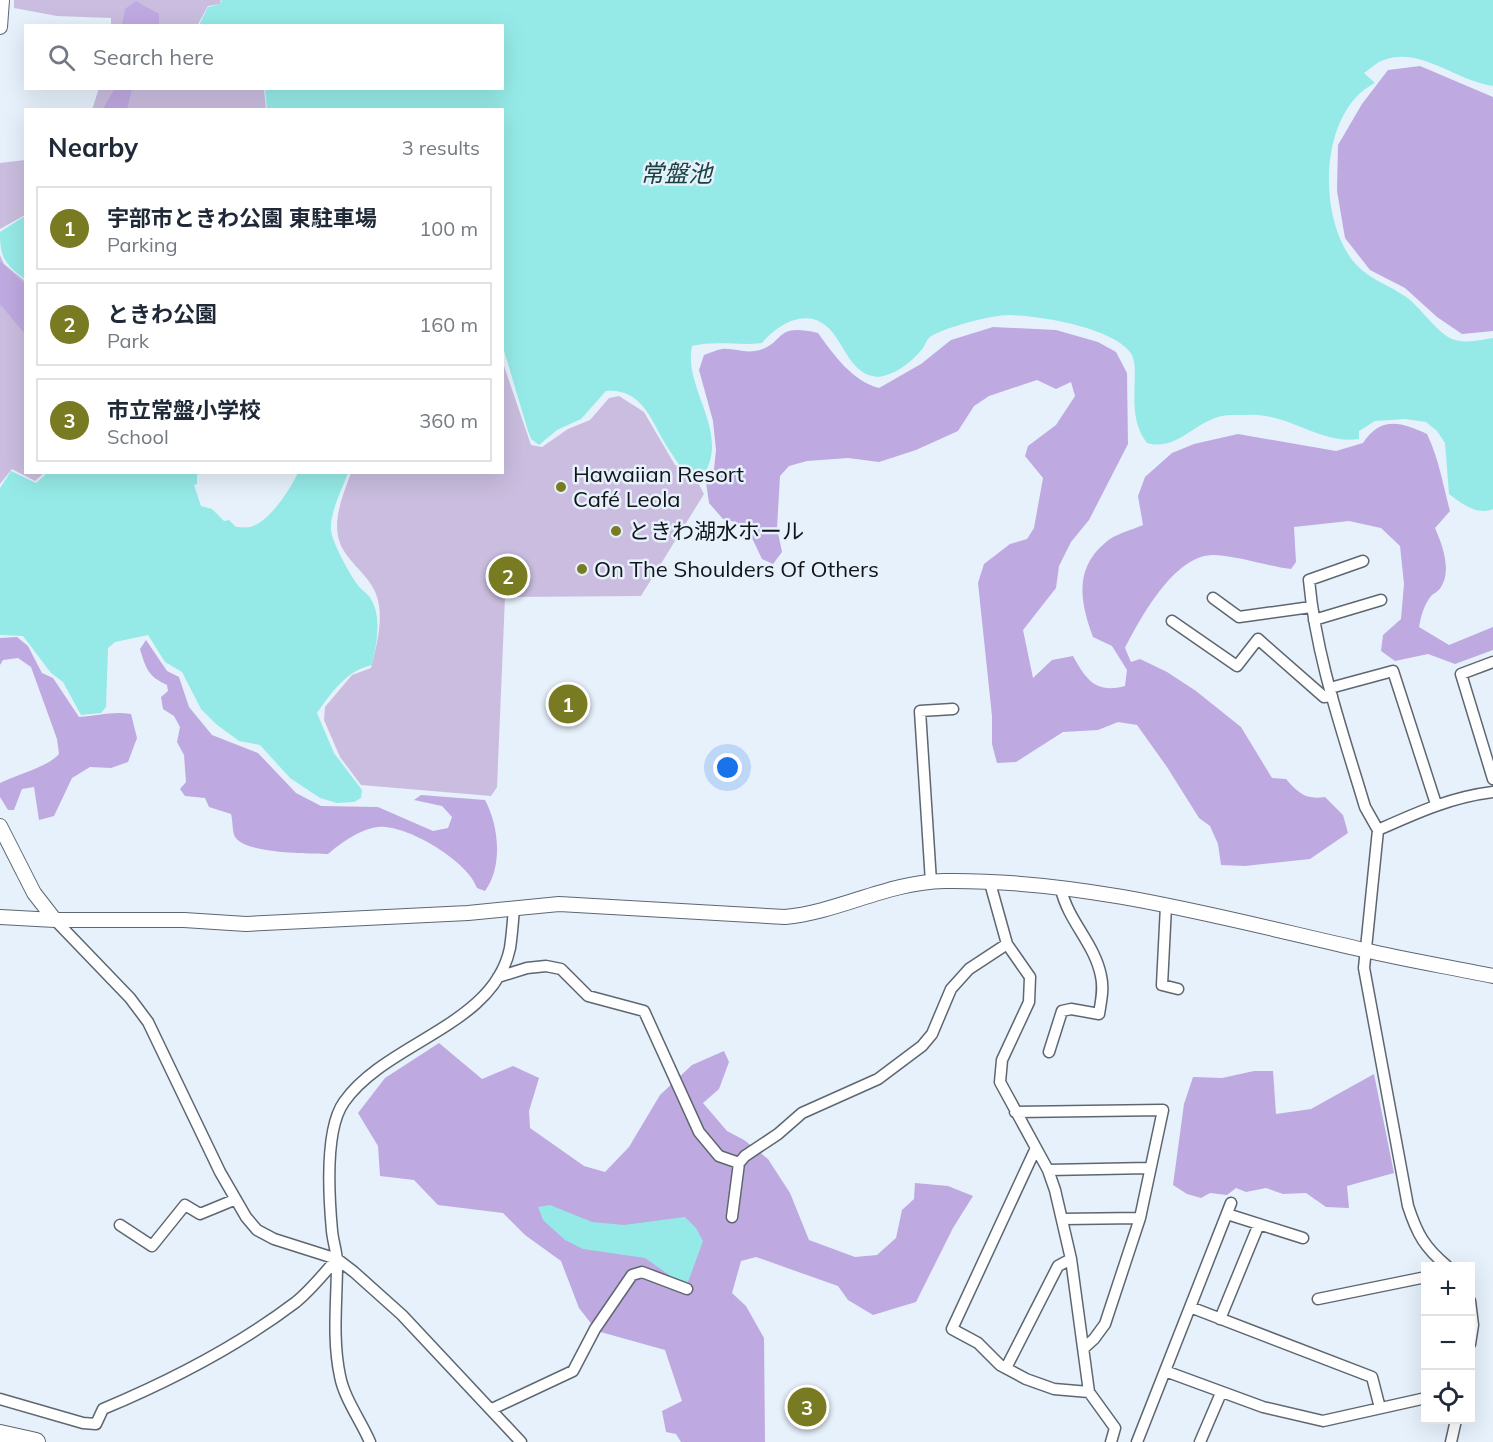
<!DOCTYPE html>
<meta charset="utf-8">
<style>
:root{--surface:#fff;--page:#f6f6f7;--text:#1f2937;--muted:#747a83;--line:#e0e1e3;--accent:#797b22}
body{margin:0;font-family:Mulish,"Noto Sans JP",sans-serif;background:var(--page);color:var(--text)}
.controls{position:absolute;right:18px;bottom:18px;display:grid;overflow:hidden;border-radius:0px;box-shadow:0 6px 24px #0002}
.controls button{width:54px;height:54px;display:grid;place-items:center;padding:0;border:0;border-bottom:2px solid var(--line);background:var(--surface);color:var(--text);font:30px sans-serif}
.you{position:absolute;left:728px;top:768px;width:21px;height:21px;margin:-15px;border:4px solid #fff;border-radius:50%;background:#1a73e8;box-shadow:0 0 0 9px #1a73e833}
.badge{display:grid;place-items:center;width:39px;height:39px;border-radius:50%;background:var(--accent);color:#fff;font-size:20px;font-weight:700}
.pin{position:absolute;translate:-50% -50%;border:3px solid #fff;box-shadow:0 2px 6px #0006}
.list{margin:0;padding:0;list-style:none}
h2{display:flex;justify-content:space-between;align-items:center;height:78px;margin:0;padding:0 24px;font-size:26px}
h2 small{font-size:20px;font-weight:400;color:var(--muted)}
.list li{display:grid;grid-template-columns:39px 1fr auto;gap:18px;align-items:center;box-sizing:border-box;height:84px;margin:0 12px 12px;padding:0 12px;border:2px solid var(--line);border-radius:0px}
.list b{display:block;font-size:22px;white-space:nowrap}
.list p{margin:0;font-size:20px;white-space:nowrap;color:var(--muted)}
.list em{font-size:20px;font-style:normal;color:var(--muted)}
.icon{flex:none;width:33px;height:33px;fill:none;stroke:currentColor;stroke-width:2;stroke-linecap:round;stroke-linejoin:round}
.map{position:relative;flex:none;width:1493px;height:1442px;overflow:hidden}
.search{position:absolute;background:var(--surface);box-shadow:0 6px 24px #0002;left:24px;top:24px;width:480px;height:66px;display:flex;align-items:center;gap:15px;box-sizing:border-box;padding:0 21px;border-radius:0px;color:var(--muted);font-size:22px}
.panel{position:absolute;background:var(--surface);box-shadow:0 6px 24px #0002;left:24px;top:108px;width:480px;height:366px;border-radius:0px}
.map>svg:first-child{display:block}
</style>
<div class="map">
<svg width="1493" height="1442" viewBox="0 0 1493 1442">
<rect width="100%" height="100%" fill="#e6f1fb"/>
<path fill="#cabddf" d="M14,0H221L220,4L208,6L197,26L111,25V18L57,16L14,8Z
M99,88L264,89L266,109L92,110Z
M25,160V215L0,229V163Z
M0,255L4,264L25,281L26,472L44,473L35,481L12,469L0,484Z
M503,363L531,445L542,447L568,429L590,420L609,398L619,396L644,412L675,465L693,473L704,494L641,596L505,597L497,787L491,796L361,785L340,757L324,720L325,707L352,675L371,668C377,643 387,610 372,586C362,569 342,557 338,536C334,515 344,492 351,473L502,472Z"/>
<path fill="#bfa9e1" d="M136,1L159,14V25H122L125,9Z
M1420,66L1493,97V331L1462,334L1437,317L1405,288L1370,270L1345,238L1337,191L1338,145L1362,104L1388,70Z
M115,88L132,89L127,109H103Z
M0,261L25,284V334L0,304Z
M993,327L1056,330L1098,342L1116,352L1127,373L1128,444L1089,520L1071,542L1059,566L1056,588L1023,630L1033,678L1052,660L1073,656C1086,679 1095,694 1125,686L1127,670L1112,646L1093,637C1080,602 1074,569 1105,543C1114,534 1132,530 1143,525L1138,496L1145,477L1172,453L1194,444L1238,434L1336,451L1363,443C1381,416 1401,422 1427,434C1439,459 1443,485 1450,511L1435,528C1442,544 1452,570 1441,587C1439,591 1434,593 1431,596C1424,605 1421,616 1419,627L1449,645L1493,627V650L1455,664L1428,654L1395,661L1381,651L1383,635L1401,619L1404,584L1400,546L1381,528L1349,521L1294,527L1296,562L1291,569C1266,566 1239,556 1214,555C1175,554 1141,617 1125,648L1131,662L1140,659L1167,672L1196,691L1241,727L1272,778L1286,779C1298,793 1306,800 1325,797L1343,815L1348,833L1310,859L1245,866L1221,865L1218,844L1210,826L1199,818L1167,767L1137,725L1118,722L1098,730L1063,732L1016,762L997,763L992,744V716L978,583L984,564L1010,544L1027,539L1034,528L1043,478L1025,456L1028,446L1056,425L1075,396L1071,382L1056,389L1037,380L989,396L974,406L958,431L916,450L879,462L848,458L807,461L789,466L780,476L777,528L782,552L773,564L762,559L753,540L735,522L723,519L709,503L706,482L714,469L716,450L713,421L699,370L704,355C710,353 716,350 722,349C733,348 744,353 755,351C787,345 771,322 818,333C834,355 852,381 879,388L921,364L951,340Z
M17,637L28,646L42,673L53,678L79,717C98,716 112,711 131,714L137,738L128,762L111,768L90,767L72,778L54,816L39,820L34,787L22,789L14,810H8L0,797V783C18,774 48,767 59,754L57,739L31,667L18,658L3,660L0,665V638Z
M146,640L167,671L179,677L189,707L212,735L258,753L296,793L321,806L378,807L433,831L448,828L452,817L442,806L414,800L421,795L485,800C499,826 503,866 485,891L477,888C468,861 406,824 378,827C360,829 341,843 328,854C309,853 246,854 235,837C232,831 233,821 231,814L209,807L205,798L185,796L180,789L186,782L184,755L177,742L180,727L174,716L163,709L161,697L168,691L167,685C148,676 146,669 140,649Z
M439,1043L482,1079L513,1066L539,1078L529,1111L530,1128L584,1166L605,1172L629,1147L660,1095L692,1065L724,1051L729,1062L719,1089L703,1103L727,1131L744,1140L768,1159L790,1193L809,1240L855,1257L877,1255L896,1238L902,1210L914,1199L915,1183L948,1186L973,1196L953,1228L916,1302L873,1315L848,1300L838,1286L756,1257L741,1261L732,1293L746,1306L764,1338L765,1442H681L676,1434L666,1432L662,1411L682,1401L665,1350L597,1331L579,1308L561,1261L525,1235L503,1213L438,1205L414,1180L380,1176L378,1146L358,1113L385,1078Z
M1254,1071H1273L1276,1114L1311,1109L1374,1074L1394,1173L1347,1186L1349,1208L1326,1207L1306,1193L1283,1194L1266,1188L1246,1192L1236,1188L1227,1195L1210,1193L1201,1198L1187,1194L1173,1185L1184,1104L1193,1077L1222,1078Z"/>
<path fill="#95eae7" d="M222,0H1493V86C1457,81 1419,46 1384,60C1377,62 1370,69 1364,73L1375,83C1319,111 1317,216 1353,261C1370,281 1389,284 1409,299C1421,309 1439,334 1452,339C1464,344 1481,340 1493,338V509C1477,516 1461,503 1449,494L1445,443L1437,431L1426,422L1405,419L1375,421L1359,431V439C1320,445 1288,412 1247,415C1237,415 1224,414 1215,418C1192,426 1174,451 1147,443C1123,413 1143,368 1130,352C1110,327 1040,316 1009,315C992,315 945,327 930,337C927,339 925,345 923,348C912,362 895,375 878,377C853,375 846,350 833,333C811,305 780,322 762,343C738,346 716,340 692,346C683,388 729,429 705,473L686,476C679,464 670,452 663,440C650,416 639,388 606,391L581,419L557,430L539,445L531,439L528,431L503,347L502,110L267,109L265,89L502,88V26L199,25L208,7L220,4Z
M25,216V279C4,264 0,257 0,232Z
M11,471L36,483L47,473H197V484L194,485L201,506L212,509L224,521L229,520L236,527C240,527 246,528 250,527C270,522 290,489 298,473H348C342,490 330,511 331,530C332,542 349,573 357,584C361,590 369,594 372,601C382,619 376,647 372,665C346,671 332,692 317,713L334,753L362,790L361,798L354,802L337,803L320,798L290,778L260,745L239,741L216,724L201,709L182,672L165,662L148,635L115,642L108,648L106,707L101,713L81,715L63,682L51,673L23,636L0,635V488Z
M550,1205L592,1222L624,1225L685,1217L696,1228L703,1241L688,1282L682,1284L645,1258L583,1249L565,1240L543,1220L538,1207Z"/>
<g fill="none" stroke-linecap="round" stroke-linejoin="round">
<g stroke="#5e6770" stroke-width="13">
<path id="minor" d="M1363,561L1309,580C1316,658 1343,733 1365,807L1378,830L1364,968L1408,1206C1417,1234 1425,1248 1447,1266
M1213,598L1239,617L1311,607
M1314,620L1381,600
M1172,621L1237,666L1258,639L1324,697L1332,696
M1493,662L1461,674L1493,779
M1330,688L1393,671L1436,804
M1378,830C1416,813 1451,797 1493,792
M931,882L920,711L953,709
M990,883L1007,944L1030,977L1029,1002L1002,1060L1000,1082L1048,1170L1055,1190L1071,1259L1089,1392L1054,1389L1026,1379L1000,1365L978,1343L952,1329L1035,1150
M1166,906L1162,985L1178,989
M55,920L130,998L148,1022L220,1172L246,1217L257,1230L274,1239L337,1259L354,1272L402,1315L521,1442
M498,977L527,968L546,966L561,969L588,996L644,1011L699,1132L719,1156L739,1163
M1049,1052L1062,1011L1071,1009L1099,1014C1101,1001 1104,989 1101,976C1095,944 1068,921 1061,889
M1015,1112L1163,1110L1140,1218L1105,1324L1094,1339L1084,1348
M1048,1170L1149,1168
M1227,1214L1303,1238
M732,1217L739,1163L745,1156L778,1134L802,1113L878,1079L922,1046L932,1034L951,989L969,969L1007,944
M1062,1219L1140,1218
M120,1225L152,1246L185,1205L200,1214L234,1200
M1318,1299L1426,1277
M1470,1301L1473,1325L1470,1344
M1190,1307L1372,1377L1380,1408
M1220,1319L1259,1224
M1006,1368L1058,1266L1071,1259
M1165,1371L1263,1407L1323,1421L1426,1398
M1089,1392L1115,1428L1111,1442
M0,1399L83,1423L96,1424L103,1409C170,1381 238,1346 296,1302C311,1290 324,1273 337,1259
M492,1409L573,1371L595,1329L632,1275L642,1272L687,1289
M370,1442C361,1421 344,1398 340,1376C332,1339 337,1300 337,1263C337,1252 333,1242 332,1231C329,1198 324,1130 344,1102C386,1042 494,1026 510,948C512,935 513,921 514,908
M1137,1442L1231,1203
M1200,1442L1221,1393
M1451,1442L1456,1420"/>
</g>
<g stroke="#5e6770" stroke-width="16">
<path id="tertiary" d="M0,27L2,0
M0,826L34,893L55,920
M0,917L55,920H184L246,924L468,913L559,904L785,917C839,912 888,882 944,881C1086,879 1226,919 1364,950C1406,960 1450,967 1493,976"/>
</g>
<g stroke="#5e6770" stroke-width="20">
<path id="primary" d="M0,1434L36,1442"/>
</g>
<use href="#minor" stroke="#fff" stroke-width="10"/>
<use href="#tertiary" stroke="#fff" stroke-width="14"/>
<use href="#primary" stroke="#fff" stroke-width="18"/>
</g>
<g fill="#797b22" stroke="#e6f1fb" stroke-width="2">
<circle cx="561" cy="487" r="6"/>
<circle cx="616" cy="531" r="6"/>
<circle cx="582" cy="569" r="6"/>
</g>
<g text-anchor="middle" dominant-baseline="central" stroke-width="5" stroke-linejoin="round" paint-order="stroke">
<g font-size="22" fill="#111418" stroke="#e6f1fb" text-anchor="start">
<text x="573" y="474">Hawaiian Resort<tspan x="573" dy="25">Café Leola</tspan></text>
<text x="628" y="531">ときわ湖水ホール</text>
<text x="594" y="569">On The Shoulders Of Others</text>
</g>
<g font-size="24" font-style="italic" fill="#1a4241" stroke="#e6f1fb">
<text x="676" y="173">常盤池</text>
</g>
</g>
</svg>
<div class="controls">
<button>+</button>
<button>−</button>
<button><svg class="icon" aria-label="locate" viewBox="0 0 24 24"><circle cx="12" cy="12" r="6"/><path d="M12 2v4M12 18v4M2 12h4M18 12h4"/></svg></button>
</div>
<div class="you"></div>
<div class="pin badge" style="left:568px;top:704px">1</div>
<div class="pin badge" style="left:508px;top:576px">2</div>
<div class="pin badge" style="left:807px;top:1407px">3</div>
<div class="search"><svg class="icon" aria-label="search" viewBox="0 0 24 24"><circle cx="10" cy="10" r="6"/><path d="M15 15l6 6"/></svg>Search here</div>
<section class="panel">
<h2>Nearby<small>3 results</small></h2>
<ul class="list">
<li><span class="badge">1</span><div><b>宇部市ときわ公園 東駐車場</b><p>Parking</p></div><em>100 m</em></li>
<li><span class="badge">2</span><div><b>ときわ公園</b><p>Park</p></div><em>160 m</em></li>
<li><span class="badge">3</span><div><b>市立常盤小学校</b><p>School</p></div><em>360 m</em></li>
</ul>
</section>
</div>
